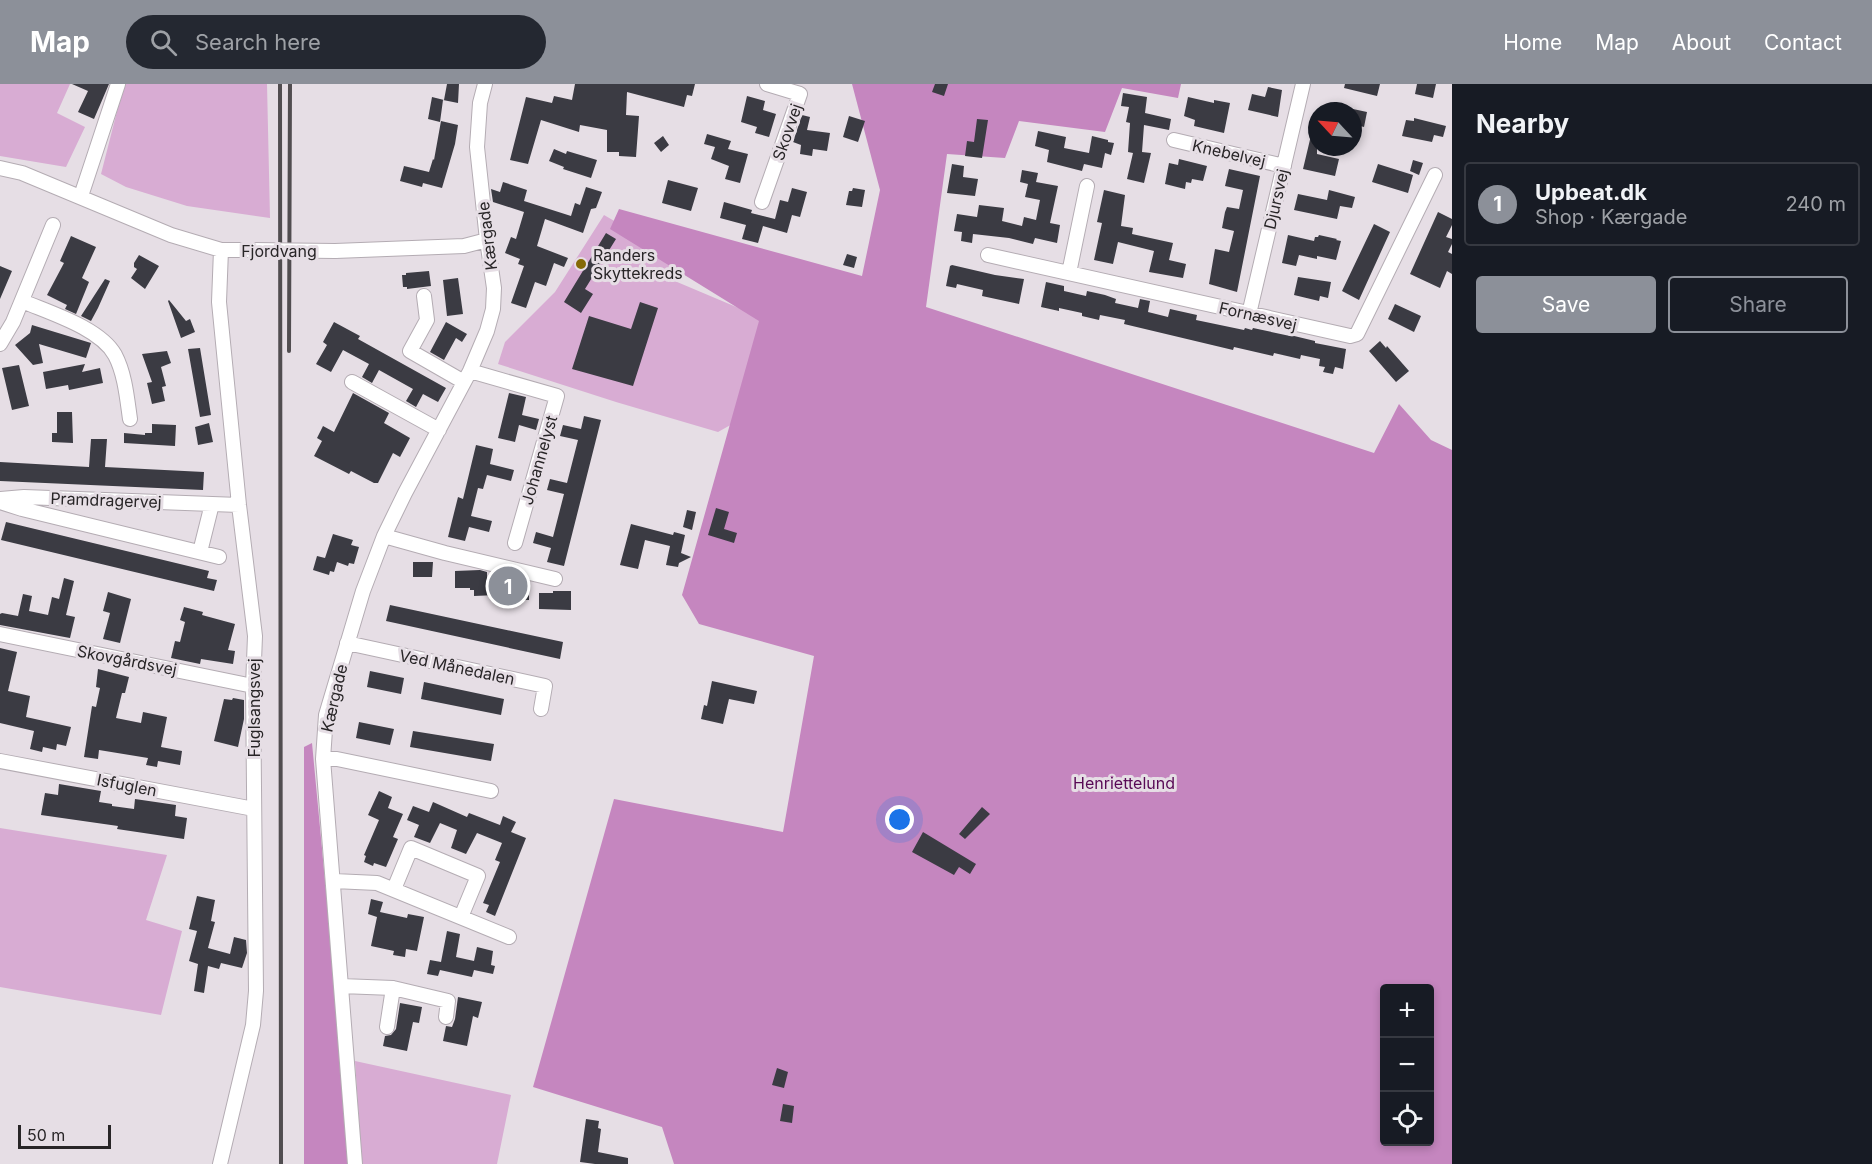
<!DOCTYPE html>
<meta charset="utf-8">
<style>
:root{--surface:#171b24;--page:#242831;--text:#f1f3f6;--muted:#9ea1a6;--line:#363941;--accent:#8c9099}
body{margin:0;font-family:Inter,sans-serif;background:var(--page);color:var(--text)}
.controls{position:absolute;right:18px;bottom:18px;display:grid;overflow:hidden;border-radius:6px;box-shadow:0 3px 9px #0003}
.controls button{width:54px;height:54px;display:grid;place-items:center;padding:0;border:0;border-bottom:2px solid var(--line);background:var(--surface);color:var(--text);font:30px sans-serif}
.compass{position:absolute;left:1308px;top:18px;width:54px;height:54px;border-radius:50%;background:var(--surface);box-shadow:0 3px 9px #0003;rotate:296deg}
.scale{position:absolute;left:18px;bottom:15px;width:93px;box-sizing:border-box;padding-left:6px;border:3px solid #282527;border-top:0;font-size:16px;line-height:21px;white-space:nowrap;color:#282527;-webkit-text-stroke:4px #e6dee5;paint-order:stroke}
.you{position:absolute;left:900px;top:736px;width:21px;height:21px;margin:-15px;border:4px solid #fff;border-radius:50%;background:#1a73e8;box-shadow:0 0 0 9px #1a73e833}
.badge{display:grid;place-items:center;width:39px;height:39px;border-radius:50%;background:var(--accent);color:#fff;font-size:20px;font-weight:700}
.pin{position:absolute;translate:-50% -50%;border:3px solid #fff;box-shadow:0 2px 6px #0006}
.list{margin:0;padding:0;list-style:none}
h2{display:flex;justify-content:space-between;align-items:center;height:78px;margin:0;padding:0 24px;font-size:26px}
h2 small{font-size:20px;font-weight:400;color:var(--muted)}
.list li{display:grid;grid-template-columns:39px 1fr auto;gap:18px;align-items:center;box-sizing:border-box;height:84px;margin:0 12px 12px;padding:0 12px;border:2px solid var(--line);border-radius:6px}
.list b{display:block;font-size:22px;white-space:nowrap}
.list p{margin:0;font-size:20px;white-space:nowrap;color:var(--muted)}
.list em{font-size:20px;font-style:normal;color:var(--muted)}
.actions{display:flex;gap:12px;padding:18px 24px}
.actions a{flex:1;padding:14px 0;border:2px solid var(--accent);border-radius:6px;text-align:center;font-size:21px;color:var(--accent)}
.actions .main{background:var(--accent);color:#fff}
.icon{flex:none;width:33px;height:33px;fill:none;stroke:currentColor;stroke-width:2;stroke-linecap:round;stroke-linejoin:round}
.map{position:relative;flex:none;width:1452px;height:1080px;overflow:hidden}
header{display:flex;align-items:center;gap:36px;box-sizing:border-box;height:84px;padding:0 30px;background:var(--accent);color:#fff}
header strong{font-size:28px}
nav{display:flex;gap:33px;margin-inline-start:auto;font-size:21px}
.search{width:420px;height:54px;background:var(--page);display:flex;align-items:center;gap:15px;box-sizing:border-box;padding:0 21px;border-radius:33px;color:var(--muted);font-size:22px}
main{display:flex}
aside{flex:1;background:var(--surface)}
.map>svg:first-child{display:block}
</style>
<header>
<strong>Map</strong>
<div class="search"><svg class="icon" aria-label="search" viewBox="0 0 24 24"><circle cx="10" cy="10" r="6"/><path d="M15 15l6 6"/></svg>Search here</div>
<nav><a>Home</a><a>Map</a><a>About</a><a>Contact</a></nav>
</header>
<main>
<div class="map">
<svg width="1452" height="1080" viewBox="0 0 1452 1080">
<rect width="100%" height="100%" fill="#e6dee5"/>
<path fill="#d8acd3" d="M0,0H70L57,29L85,43L66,83L0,72Z
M124,0H267L270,134L187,122L126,103L101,90Z
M604,131L678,174L670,195L760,233L743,334L718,348L616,318L498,280L505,258L555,208Z
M0,744L167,771L146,836L182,847L161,931L0,903Z
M355,977L511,1011L497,1080H362Z"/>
<path fill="#c586bf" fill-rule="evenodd" d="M852,0H1181L1178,14L1122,4L1105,48L1019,37L1005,74L947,70L926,223L1374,369L1399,320L1431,356L1452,366V1080H674L662,1043L533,1003L614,715L783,748L814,572L699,540L682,511L759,237L610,145L619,125L862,192L880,106ZM1384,904H1430V1058H1384Z
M312,659L341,965L348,1080H304V663Z"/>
<path fill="#3b3b43" d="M72,0H109L94,35L78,28L88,7Z
M447,0H459L458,19L443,16L440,38L428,35L432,13L444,16Z
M575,0H695L692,12L687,11L684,23L627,8L626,31L639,32L636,73L619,72V68H607V46L580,41L579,48L541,36L528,80L510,76L526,13L552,19L554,12L572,16Z
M935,0H948L944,12L932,8Z
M1345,0H1380L1377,12L1344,4Z
M1417,0H1436L1433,14L1415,10Z
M1268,3L1282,6L1278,33L1248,26L1252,10L1265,13Z
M1123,9L1147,13L1145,29L1171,35L1169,46L1144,41L1142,68L1151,69L1144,99L1127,95L1133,69L1128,68L1130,39L1126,38L1129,23L1121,22Z
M747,12L765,17L763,26L776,30L769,53L755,49L757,43L741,38Z
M1188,13L1214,19V16L1230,19L1224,49L1194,42L1195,36L1184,32Z
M1353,25L1367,28L1364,43L1353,40Z
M802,31L810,33L807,46L830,49L827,67L813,65L812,72L800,70L801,61L793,58Z
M849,32L865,37L858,58L843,53Z
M1414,34L1446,42L1443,53L1434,51L1432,58L1402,52L1406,36L1414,37Z
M977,35L988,36L982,74L965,72L967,57L974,58Z
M441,37L458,41L455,60L442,104L423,99L422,103L400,97L404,82L429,88L433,75L434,76Z
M1313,43H1317V70L1339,75L1335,92L1303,85Z
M1038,47L1066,53L1064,64L1089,69L1092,52L1108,56V58L1114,59L1111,71L1105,69L1102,84L1084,80L1082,87L1047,78L1049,66L1035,62Z
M707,50L731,57L728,65L748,70L740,99L725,95L729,82L711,75L715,63L704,60Z
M663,52L669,61L661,68L654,59Z
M554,65L566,70L567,67L597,76L591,94L563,85L564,83L549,77Z
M1179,75L1207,82L1203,97L1192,95L1191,99L1186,98L1185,105L1165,100L1169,79L1178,81Z
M1413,76L1423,79L1419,91L1410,87Z
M952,80L964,82L963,93L978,95L975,112L947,109Z
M1378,80L1413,91L1408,109L1372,98Z
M1229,85L1260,92L1237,208L1209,200L1215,165L1229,168L1234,147L1222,144L1225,128L1227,123L1239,125L1243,106L1225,102Z
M1022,86L1038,89L1036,98L1058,102L1050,139L1060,141L1057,159L1035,154L1033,160L1009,154L973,150L972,159L961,157L962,148L954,147L957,130L977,133L979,121L1004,124L1002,137L1022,142L1024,133L1036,136L1040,116L1025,113L1028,100L1020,98Z
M668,96L698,104L691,127L662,119Z
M503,98L527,106L524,117L571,132L575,119L580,121L586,103L602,108L596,124L591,125L583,149L545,135L537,162L568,174L564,183L554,179L546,202L535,198L526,224L511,219L524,182L518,180L520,175L505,169L511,153L516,155L524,128L493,118L491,105L500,108Z
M792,104L807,108L800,133L792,131L787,149L763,142L758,159L742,155L746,141L720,134L724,118L752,126L751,129L775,135L780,116L788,118Z
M853,104L865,106L862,123L846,121L849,107H852Z
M1104,106L1125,111L1121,142L1133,144L1132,150L1173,159L1169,176L1186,180L1183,194L1149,188L1154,167L1118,158L1113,180L1094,176L1102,139L1097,138Z
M1329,106L1355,113L1352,124L1340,122L1337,135L1294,126L1298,110L1327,116Z
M1438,128L1452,135V141L1446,153L1452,155V160L1448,168L1452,170V190L1447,187L1440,204L1410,190Z
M1374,140L1390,148L1359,216L1342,207Z
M606,149L616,155L585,205L593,210L581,229L564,218Z
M1288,151L1314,157L1315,153H1318L1319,151L1337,155L1336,156L1341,157L1336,176L1317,172V175L1299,171L1296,182L1282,179Z
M71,152L96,163L82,194L89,198L76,230L65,225L67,221L47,211L64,179L60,177Z
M847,170L857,173L854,184L843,181Z
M139,171L159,182L145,205L131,194L137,185L134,183V179Z
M952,181L995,191L1024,195L1019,220L982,212L983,206L957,200L956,204L946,202L950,182Z
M0,182L12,187L0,215Z
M429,187L431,202L407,205V203H403L402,191H406V189Z
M1298,193L1331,198L1328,214L1320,212L1319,217L1294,211Z
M458,194L463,230L447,232L443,196Z
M105,195L110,197L98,224L91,237L81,232Z
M1046,198L1064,202V207L1086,212L1087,207L1105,211L1116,215L1115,219L1138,224L1140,215L1150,217L1148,228L1168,233L1170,225L1197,231L1196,236L1244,246L1245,244L1252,246L1253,244L1290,252V251L1315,257V259L1346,265L1343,285L1335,283L1333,290L1323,288L1325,283L1319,282L1320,275L1301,271L1300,275L1274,269L1273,272L1234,263L1233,266L1124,240L1125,236L1100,231L1099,236L1082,232V229L1059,224V227L1041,223Z
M169,216L186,237L190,235L195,248L181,254L168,217Z
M640,218L658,224L633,302L572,285L589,232L631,245Z
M1395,220L1421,232L1414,248L1388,235Z
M334,238L360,252L358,255L446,304L438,318L423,310L416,323L406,317L413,305L379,286L372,299L362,293L369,280L343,266L331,288L316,280L327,261L323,258Z
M446,238L467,250L462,258L456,254L444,276L430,268Z
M32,241L91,259L86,274L39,260L43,279L33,281L15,261L30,249Z
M1380,257L1386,264L1387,262L1409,287L1396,298L1369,267Z
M200,264L211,331L200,333L188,265Z
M167,267L171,279L161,283L166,302L162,303L165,317L152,320L147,299L152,298L142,270Z
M85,280L82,288L100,284L103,299L69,306L68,301L46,305L43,288Z
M19,281L29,322L12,326L2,284Z
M353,309L389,329L384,339L410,354L400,373L393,369L378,399H374L351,387L349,390L314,372L322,357L317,354L323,342L334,348Z
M509,309L526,313L522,331L539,335L536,346L519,341L515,358L498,354Z
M57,328H72L73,359L52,358V349H57Z
M584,332L601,336L564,482L547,478L551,464L533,459L536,448L553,453L564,410L547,406L550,395L567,399L578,356L560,352L563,341L581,345Z
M209,339L213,358L198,361L195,343Z
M152,340L176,341L175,362L124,359V349L145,351V349H152Z
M91,355H107L105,383L204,388L203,406L0,397V378L89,383Z
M476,361L493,365L490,380L514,386L511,397L487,391L483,405L478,404L471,432L492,437L489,448L469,443L465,457L448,453L458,413L463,415Z
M716,424L729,428L724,445L737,449L734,459L708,451Z
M687,426L696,428L692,446L683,443Z
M6,438L209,487L207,494L217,496L214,507L1,456Z
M631,440L673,451L674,448L685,451L681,469L691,473L679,479L678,483L666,481L670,462L645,456L638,485L620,481Z
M333,450L353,456L351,461L359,463L354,480L349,479L348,482L337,478L334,488L330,487L329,491L313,486L317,472L325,474Z
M413,478H433L432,493H413Z
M480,486L487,488V498H529V516L497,515V511L474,512V506H470V504H455V487Z
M64,494L74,497L66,531L75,533L70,554L0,541V530L2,529L18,532L23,510L32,512L29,527L48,531L52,513L59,515Z
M553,507H571V526L539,525V509H553Z
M108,508L131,515L120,559L103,555L110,529L103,527Z
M390,521L563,558L560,575L386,537Z
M184,523L203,528L202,531L235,540L228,566L235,567L233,580L201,575L200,580L171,574L175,557L180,558L185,538L180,536Z
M0,564L17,568L8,607L30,612L26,633L71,643L66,662L57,660L56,666L43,663L42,668L30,665L34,647L0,639Z
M98,585L129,593L125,609H122L116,634L141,639L143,628L167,633L161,663L182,667L180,681L158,677L157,683L146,681L148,674L99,666L98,675L84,673L92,622L96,623L100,604L96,603Z
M370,587L404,594L401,610L367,603Z
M712,597L757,607L754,620L729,615L723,640L701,635L704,621L707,622Z
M424,598L504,615L501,631L421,615Z
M233,614L244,616V635L238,663L214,657L224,615L232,616Z
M359,638L394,645L390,661L356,654Z
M413,647L494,660L491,677L410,663Z
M59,700L101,707L99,718L112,720V722L134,725L135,715L176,721L175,732L187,734L184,755L117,745L118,742L41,731L45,709L58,711Z
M379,707L392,713L388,724L403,730L393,753L398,755L386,783L374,779L373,782L364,778L366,772L364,771L379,736L368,731Z
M433,718L467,733L469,729L500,741L503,732L516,738L511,748L526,754L495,832L486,828L489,821L483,819L500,778L495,776L502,759L477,749L466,770L451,764L457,746L440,739L430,759L414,753L419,741L407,736L413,722L429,728Z
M982,723L990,730L965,755L959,750Z
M923,748L976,780L970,790L959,783L954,791L912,768Z
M197,812L215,816L211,837L215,838L208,864L230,870L234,853L246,856L247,869L242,884L221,879L219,885L208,882L204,909L194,907L198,880L189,877L197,847L189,845Z
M371,815L383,818L380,828L407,834L408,830L424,833L417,867L406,865L405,873L393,871L394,867L371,862L377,833L368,830Z
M447,847L460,850L456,873L474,877L477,863L493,867L491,881L495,882L493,890L474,886L472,893L440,886L438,892L427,890L430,876L441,878Z
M458,913L482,918L478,934L473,932L467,962L443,957L446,942L452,943L455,935Z
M400,919L422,923L419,939L413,938L407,967L383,962L385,952L391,951L396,945Z
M777,984L788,988L784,1004L772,1001Z
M783,1020L794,1022L792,1039L780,1037Z
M586,1035L599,1037L598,1044L601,1045L598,1068L628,1074V1080H595L580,1078Z"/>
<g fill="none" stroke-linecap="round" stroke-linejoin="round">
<g stroke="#b4acb3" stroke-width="16">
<path id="minor" d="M1174,56L1284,82
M0,84L22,89L171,151L221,166H245
M81,112L118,0
M762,118L800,10L767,0
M335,167L464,162L487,156
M988,171L1350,252L1357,250L1435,91
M1069,189L1087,102
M424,212L427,236L410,267L464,298
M22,217C50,229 100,244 115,271C125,290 127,314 130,335
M1249,230L1303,0
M0,260L13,238L53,141
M470,287L557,312L515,459
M352,298L439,346
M0,415L24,413L239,421
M0,418L22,425L219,473
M384,452L445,469L555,495
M200,468L212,420
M0,550L253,602
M347,559L545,602L541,625
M323,675H337L491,707
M0,677L254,725
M334,797L377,799L509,853
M394,805L411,764L478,792L461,833
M341,902L393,904L448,917L446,933
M387,943L393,904
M220,1080L253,941L256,907L253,602L255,552L239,421L219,218L221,166
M355,1080L323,675L326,631L363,507L384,452L405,409L470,287L487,247L493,225L494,204L487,156L477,63L480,19L485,0"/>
</g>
<use href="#minor" stroke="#fff" stroke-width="14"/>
<path stroke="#514d50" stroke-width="4" d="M280,0L281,1080
M289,267L290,0"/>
<g stroke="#b4acb3" stroke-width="16" stroke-linecap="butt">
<path id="minor-bridge" d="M245,166L335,167"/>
</g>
<use href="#minor-bridge" stroke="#fff" stroke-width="14"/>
</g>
<circle fill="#856a06" stroke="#e6dee5" stroke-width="2" cx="581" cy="180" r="6"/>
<g text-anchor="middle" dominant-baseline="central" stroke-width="6" stroke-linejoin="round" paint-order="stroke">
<g font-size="16" fill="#282527" stroke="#e6dee5">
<text transform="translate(787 48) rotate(-71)">Skovvej</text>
<text transform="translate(1229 69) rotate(13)">Knebelvej</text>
<text transform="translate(1276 115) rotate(-77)">Djursvej</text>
<text transform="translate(487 152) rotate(-97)">Kærgade</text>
<text x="279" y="167">Fjordvang</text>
<text transform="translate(1258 232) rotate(13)">Fornæsvej</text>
<text transform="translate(539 376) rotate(-74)">Johannelyst</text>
<text transform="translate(106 416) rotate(2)">Pramdragervej</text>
<text transform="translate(127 576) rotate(11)">Skovgårdsvej</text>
<text transform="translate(457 583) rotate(12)">Ved Månedalen</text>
<text transform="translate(334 614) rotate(-77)">Kærgade</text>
<text transform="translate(254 624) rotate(-90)">Fuglsangsvej</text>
<text transform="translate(127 701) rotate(11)">Isfuglen</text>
</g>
<g font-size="16" fill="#282527" stroke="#e6dee5" text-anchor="start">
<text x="593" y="171">Randers<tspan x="593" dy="18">Skyttekreds</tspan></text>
</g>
<g font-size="16" fill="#580955" stroke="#e6dee5">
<text x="1124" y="699">Henriettelund</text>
</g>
</g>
</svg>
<div class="controls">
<button>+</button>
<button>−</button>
<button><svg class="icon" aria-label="locate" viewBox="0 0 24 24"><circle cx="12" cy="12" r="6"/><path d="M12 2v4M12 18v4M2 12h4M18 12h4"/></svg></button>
</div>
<svg class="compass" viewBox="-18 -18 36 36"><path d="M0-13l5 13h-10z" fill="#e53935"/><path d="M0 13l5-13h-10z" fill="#9ea1a6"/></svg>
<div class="scale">50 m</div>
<div class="you"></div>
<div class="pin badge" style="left:508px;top:502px">1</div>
</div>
<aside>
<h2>Nearby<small></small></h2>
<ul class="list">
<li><span class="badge">1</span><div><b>Upbeat.dk</b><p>Shop · Kærgade</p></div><em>240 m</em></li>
</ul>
<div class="actions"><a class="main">Save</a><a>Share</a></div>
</aside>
</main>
